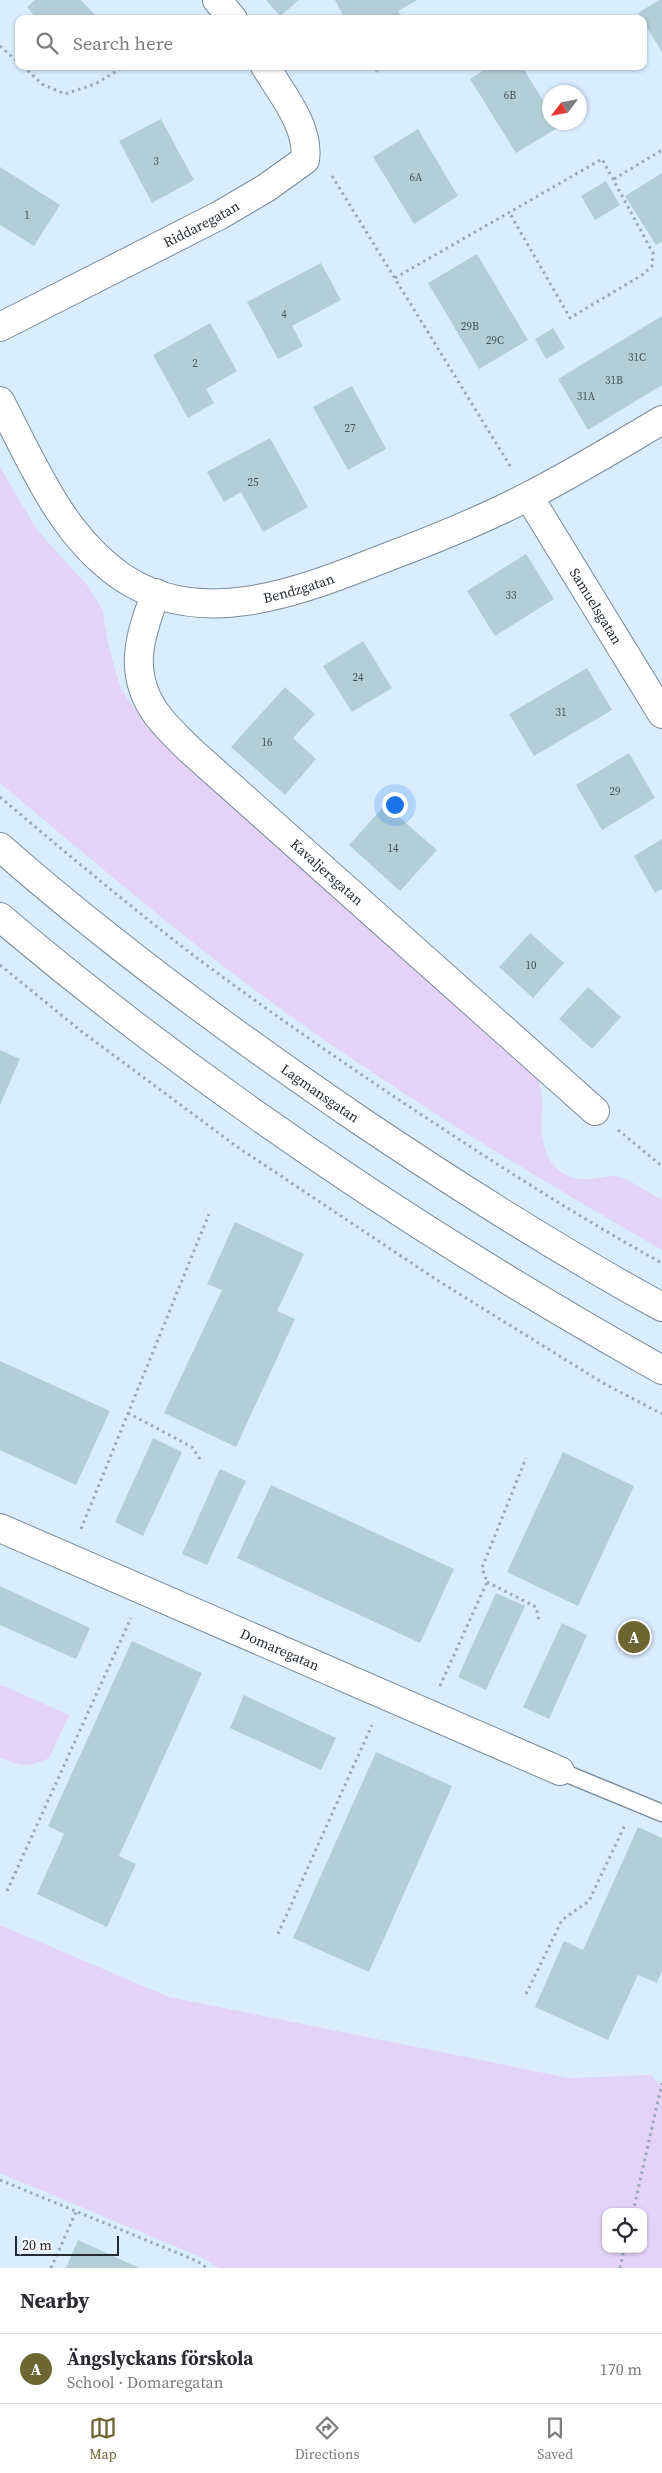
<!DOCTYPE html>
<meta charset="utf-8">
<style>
:root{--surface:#fff;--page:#f7f7f7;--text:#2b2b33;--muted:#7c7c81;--line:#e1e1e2;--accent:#6d6532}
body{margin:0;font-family:"Source Serif 4",serif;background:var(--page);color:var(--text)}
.controls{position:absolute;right:15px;bottom:15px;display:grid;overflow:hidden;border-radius:10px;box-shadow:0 1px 4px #0004}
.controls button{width:45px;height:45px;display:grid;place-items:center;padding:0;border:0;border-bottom:1px solid var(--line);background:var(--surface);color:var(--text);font:25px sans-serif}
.compass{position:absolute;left:542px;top:85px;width:45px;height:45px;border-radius:50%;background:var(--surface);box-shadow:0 1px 4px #0004;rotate:238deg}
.scale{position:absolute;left:15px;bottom:12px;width:104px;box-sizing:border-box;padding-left:5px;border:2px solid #242b32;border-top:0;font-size:14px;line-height:18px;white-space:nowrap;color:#242b32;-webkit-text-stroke:4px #f4f7fb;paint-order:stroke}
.you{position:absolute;left:394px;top:804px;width:18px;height:18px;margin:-12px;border:4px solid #fff;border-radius:50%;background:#1a73e8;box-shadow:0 0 0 8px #1a73e833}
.badge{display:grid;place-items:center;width:32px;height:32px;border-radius:50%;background:var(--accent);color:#fff;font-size:16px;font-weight:700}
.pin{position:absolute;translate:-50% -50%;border:2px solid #fff;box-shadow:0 1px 5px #0006}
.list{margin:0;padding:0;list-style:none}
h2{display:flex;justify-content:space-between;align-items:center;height:65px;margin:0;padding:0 20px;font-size:21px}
h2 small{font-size:16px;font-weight:400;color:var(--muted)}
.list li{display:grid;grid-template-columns:32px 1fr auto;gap:15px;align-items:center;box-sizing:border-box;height:70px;padding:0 20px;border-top:1px solid var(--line)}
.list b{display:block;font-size:19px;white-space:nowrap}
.list p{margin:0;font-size:16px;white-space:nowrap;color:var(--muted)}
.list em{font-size:16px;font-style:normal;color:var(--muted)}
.icon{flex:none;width:28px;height:28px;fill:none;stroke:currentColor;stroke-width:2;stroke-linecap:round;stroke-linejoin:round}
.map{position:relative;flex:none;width:662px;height:2268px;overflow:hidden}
.search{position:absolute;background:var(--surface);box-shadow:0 1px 4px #0004;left:15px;right:15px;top:15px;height:55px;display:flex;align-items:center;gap:12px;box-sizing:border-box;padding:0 18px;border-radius:10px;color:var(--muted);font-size:19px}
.sheet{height:135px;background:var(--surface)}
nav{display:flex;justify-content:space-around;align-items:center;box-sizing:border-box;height:70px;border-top:1px solid var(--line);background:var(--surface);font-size:14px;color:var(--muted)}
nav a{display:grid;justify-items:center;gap:2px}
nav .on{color:var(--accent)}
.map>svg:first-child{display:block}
</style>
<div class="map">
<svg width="662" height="2268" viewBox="0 0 662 2268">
<rect width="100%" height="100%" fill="#d9edff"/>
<path fill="#e3d3f9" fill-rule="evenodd" d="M0,467L37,530L87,585L102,609L110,652L121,689L144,722L534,1072C550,1103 536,1118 544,1146C551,1169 567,1182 592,1179C601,1178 609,1174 618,1177C634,1181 648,1193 662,1200V1250C544,1182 428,1112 316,1034C206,958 103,869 0,783Z
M2,1685L69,1715L49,1758C28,1768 21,1766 0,1758V1686Z
M0,1925L169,1997L569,2078L651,2075L662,2087V2268H219L203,2258L0,2173ZM606,2212H643V2249H606Z"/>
<path fill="#b2ced6" d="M35,0H81L99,19H37L27,7Z
M266,0H299L280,16Z
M335,0H417L398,11L403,19H345Z
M659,0H662V52L638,13Z
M372,66H387L376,73Z
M490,66H522L550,112V122H556L559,127L516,153L470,79Z
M161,119L194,180L152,203L119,141Z
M418,129L458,196L414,224L373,157Z
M0,167L60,205L34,246L0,225Z
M662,173V242L656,245L625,196Z
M606,181L620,205L595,220L581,196Z
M477,254L528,340L479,369L428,283Z
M321,263L341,300L292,326L303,346L278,359L247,302Z
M662,316V385L588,430L558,379Z
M210,323L237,371L206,389L214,403L188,418L153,355Z
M553,328L565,348L546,359L535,339Z
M352,386L386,449L348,470L313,407Z
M270,438L308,507L263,532L241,492L224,502L207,472Z
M526,554L554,599L495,636L467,591Z
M363,641L392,688L352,712L323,666Z
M587,668L612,710L534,756L509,714Z
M285,687L315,714L293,738L316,759L285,795L231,747Z
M629,753L655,798L602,830L576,785Z
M385,805L437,850L400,891L349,845Z
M662,839V889L655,893L634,856Z
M530,933L564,963L533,998L499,967Z
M588,987L621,1017L592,1049L559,1019Z
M0,1050L20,1059L0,1105Z
M235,1222L304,1254L277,1311L295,1319L236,1447L164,1413L222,1290L207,1284Z
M0,1361L110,1411L76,1485L0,1450Z
M153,1438L182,1452L143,1536L115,1522Z
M563,1452L634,1486L578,1606L507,1572Z
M220,1469L246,1481L207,1565L182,1554Z
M271,1485L454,1569L420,1643L237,1558Z
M0,1586L90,1628L76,1659L0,1625Z
M496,1593L525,1606L486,1690L458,1677Z
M562,1623L587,1635L549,1719L523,1707Z
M132,1641L202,1673L119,1856L136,1864L107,1927L37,1894L64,1834L48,1826Z
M244,1695L336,1738L321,1770L230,1728Z
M376,1752L452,1786L369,1972L293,1938Z
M638,1827L662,1838V1971L657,1983L638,1975L608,2040L535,2007L564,1941L583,1950Z
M78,2240L139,2268H66Z"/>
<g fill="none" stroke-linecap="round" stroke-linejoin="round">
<g stroke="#798b9c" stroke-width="19">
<path id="lane" d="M560,1771L662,1813"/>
</g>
<g stroke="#798b9c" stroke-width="30">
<g id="street">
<path d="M217,0L233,19"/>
<path id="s1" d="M0,327L220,215L266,188L305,160C310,127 281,93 265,66"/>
<path id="s2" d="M0,401C33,464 61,535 122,577C203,632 305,589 385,558C433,540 483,520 529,496C574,473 618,446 662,420"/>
<path id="s3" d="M529,497L662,714"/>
<path id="s4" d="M156,593C139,637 127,675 158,716C167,728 179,739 190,750L595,1111"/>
<path id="s5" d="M0,1528L560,1771"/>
</g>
</g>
<g stroke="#798b9c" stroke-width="30">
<g id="secondary">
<path id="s6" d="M0,847C114,947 237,1037 362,1122C459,1187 559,1251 662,1307"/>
<path d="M0,917C204,1090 429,1239 662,1370"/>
</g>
</g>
<path stroke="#99a8b6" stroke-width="3" stroke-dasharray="2.5 4" stroke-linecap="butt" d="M0,46L19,63
M23,66L42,84L65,94L95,84L125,66
M332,176L512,469
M614,179L662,150
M395,278L602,159L653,253L652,266L642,275L570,318L509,212
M0,797C62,850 125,902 189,952C277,1018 368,1080 460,1140C526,1183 593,1225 662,1263
M0,965L81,1031L236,1146L437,1280L603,1383L662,1414
M618,1130L662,1166
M128,1413L192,1447L200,1459
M81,1529L209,1214
M487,1582L536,1607L539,1621
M440,1686L487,1582L482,1568L526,1458
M7,1891L131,1618
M278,1934L372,1725
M526,1994L562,1920L589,1901L625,1825
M0,2180L197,2261L207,2268
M633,2212L662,2083
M51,2268L76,2212
M620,2268L624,2249"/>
<use href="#lane" stroke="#fff" stroke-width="16"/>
<use href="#street" stroke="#fff" stroke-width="28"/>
<use href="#secondary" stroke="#fff" stroke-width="28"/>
</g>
<g text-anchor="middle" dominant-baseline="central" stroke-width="4" stroke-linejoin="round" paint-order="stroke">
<g font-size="11" fill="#48545b">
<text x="510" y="95">6B</text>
<text x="156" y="161">3</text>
<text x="416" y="177">6A</text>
<text x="27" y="215">1</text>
<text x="284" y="314">4</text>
<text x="470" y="326">29B</text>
<text x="495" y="340">29C</text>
<text x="637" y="357">31C</text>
<text x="195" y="363">2</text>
<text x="614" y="380">31B</text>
<text x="586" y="396">31A</text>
<text x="350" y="428">27</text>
<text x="253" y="482">25</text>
<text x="511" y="595">33</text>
<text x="358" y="677">24</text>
<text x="561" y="712">31</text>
<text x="267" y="742">16</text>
<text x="615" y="791">29</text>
<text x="393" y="848">14</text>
<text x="531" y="965">10</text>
</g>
<g font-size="14" fill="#242b32" stroke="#f4f7fb">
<text stroke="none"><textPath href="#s1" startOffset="226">Riddaregatan</textPath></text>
<text stroke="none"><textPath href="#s2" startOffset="400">Bendzgatan</textPath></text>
<text stroke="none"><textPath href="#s3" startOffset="128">Samuelsgatan</textPath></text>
<text stroke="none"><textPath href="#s4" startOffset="360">Kavaljersgatan</textPath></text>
<text stroke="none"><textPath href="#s6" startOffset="404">Lagmansgatan</textPath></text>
<text stroke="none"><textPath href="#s5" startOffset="305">Domaregatan</textPath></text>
</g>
</g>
</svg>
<div class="controls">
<button><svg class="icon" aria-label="locate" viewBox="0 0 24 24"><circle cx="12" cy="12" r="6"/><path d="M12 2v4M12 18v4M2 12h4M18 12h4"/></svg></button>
</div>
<svg class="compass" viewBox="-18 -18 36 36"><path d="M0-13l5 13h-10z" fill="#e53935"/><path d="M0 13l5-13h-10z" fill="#7c7c81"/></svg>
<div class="scale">20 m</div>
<div class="you"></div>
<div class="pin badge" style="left:634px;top:1637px">A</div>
<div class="search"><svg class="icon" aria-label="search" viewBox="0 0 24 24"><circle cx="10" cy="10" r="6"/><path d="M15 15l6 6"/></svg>Search here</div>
</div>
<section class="sheet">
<h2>Nearby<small></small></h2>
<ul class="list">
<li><span class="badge">A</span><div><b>Ängslyckans förskola</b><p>School · Domaregatan</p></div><em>170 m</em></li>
</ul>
</section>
<nav>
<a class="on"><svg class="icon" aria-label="map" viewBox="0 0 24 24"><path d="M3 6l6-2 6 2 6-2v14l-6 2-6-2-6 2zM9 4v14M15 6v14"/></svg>Map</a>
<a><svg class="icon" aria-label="directions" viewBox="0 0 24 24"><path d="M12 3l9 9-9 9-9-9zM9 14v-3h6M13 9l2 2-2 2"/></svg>Directions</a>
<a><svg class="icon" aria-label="saved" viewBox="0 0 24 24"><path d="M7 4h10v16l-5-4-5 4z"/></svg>Saved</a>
</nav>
